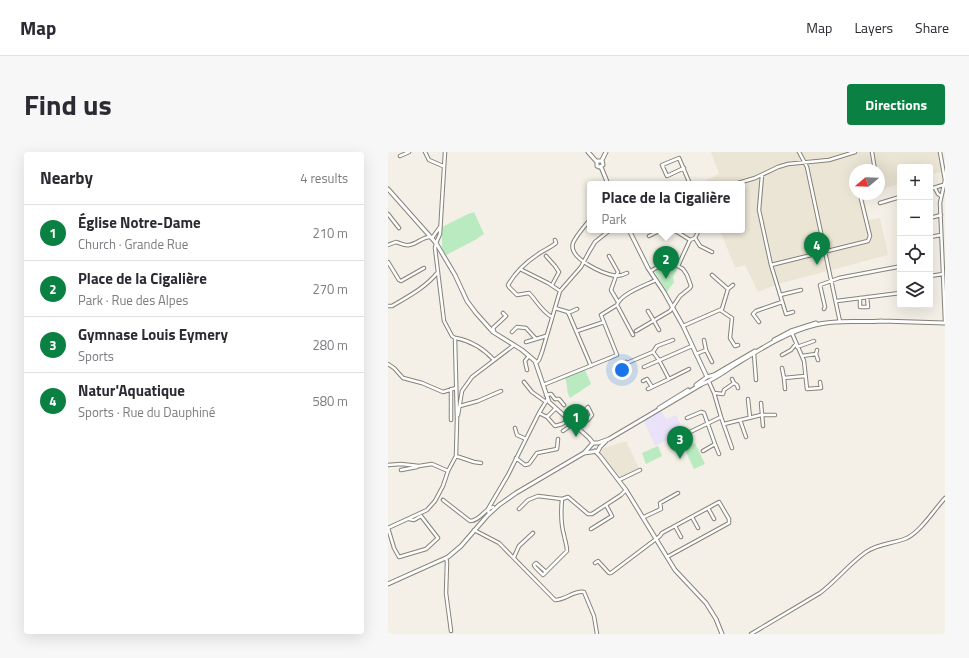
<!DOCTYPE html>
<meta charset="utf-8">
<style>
:root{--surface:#fff;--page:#f7f7f7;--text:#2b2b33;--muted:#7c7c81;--line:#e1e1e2;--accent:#0b8043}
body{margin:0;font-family:"Titillium Web",sans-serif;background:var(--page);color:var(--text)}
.controls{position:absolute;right:12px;top:12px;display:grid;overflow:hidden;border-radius:4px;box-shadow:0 4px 16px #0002}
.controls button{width:36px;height:36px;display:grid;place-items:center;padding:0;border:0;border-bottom:1px solid var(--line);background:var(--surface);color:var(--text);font:20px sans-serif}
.compass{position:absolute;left:461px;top:12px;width:36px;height:36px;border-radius:50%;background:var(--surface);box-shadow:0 4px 16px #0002;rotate:251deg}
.you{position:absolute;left:234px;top:218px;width:14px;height:14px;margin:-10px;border:3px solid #fff;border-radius:50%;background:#1a73e8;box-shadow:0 0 0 6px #1a73e833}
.badge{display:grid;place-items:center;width:26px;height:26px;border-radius:50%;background:var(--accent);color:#fff;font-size:13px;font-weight:700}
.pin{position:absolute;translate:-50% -33px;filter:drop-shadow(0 1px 2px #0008)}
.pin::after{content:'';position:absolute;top:21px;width:14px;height:12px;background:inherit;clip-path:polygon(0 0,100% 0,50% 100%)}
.popup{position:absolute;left:199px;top:29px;width:158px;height:52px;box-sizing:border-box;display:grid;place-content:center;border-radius:4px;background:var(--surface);filter:drop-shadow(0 1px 3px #0005);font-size:13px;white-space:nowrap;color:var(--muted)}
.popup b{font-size:15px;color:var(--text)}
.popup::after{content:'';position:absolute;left:50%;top:100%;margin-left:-8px;border:8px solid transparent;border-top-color:var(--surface)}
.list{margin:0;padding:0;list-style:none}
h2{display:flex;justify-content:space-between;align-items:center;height:52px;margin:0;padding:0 16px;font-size:17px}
h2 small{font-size:13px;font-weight:400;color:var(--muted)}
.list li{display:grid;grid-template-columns:26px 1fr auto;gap:12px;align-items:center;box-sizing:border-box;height:56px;padding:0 16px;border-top:1px solid var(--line)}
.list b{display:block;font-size:15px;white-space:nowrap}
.list p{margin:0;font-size:13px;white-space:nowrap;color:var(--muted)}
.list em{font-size:13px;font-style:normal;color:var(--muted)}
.icon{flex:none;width:22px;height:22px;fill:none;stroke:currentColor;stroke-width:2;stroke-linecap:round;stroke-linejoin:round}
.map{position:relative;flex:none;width:557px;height:482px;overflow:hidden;border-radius:4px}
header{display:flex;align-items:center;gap:24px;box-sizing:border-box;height:56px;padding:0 20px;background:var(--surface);border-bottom:1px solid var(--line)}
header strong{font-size:19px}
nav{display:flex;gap:22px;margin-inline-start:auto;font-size:14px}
.intro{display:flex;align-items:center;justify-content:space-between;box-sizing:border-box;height:96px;padding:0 24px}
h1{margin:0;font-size:28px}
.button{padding:10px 18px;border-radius:4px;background:var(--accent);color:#fff;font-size:14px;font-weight:700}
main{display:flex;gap:24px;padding:0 24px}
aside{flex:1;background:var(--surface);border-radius:4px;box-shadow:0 4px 16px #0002}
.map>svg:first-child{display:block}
</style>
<header>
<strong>Map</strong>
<nav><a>Map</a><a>Layers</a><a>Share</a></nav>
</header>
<div class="intro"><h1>Find us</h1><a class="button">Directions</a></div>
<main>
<aside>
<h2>Nearby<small>4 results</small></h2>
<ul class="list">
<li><span class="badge">1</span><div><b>Église Notre-Dame</b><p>Church · Grande Rue</p></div><em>210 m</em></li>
<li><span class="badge">2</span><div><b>Place de la Cigalière</b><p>Park · Rue des Alpes</p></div><em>270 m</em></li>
<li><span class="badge">3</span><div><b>Gymnase Louis Eymery</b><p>Sports</p></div><em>280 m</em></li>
<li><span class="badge">4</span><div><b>Natur'Aquatique</b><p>Sports · Rue du Dauphiné</p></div><em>580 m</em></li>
</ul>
</aside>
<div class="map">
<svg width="557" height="482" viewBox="0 0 557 482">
<rect width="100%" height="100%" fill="#f4f0e7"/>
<path fill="#eae2f8" d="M274,259L278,267L288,263L296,280L267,294L256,269L270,260Z"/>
<path fill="#ebe5d5" d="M323,0H550L554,20L542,23V15H512V32L491,38V18H467V42H478L475,43L481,68L492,66L500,103L390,132L370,140L357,113L347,116L332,78H354V32H315L314,30L331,22Z
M238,289L251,316L232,325L221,312L213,300V297Z"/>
<path fill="#baeabf" d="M86,60L96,82L87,88L58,103L54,96V75L78,63Z
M287,114L290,116L285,125L286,130L279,140L267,120L270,117L281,123Z
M197,218L203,232L182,246C178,240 180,233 177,226Z
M307,291L317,312L306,317L296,296Z
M270,294L274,304L258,312L254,301Z"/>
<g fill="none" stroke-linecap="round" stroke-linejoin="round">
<g stroke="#85827a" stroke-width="4.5">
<path id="street" d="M37,0L41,8L55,14
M411,0L419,15L452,170
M484,0L487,18
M552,0L557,28L552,51L557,169
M12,4L21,0
M296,16L279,24L274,13L291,6L302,32
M374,23L371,58L383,113L398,162L405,160
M347,32L367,26L390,15L400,12L441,8L467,0
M547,36L550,42L553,44
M542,37L555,33
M492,51L512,45
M0,62L11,76
M542,66L553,63
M202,68L200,70C195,76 188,84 185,91C180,107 216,122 228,124L223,138L230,150
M286,78L302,88
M261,84L273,78
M542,85L553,83
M44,86L52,75
M307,86L312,94L324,100
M0,93L8,90C12,91 17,94 21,93C29,92 34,85 42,85
M158,104L167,114L171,120L164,133
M221,104L230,120L228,124L234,123L239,121
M0,110L11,128L13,129L36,116
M383,113L480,89L482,84L473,47L474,42
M132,117L160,131L172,139
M263,119L279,109L290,114
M542,124L555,122
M340,137L345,133
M392,143L413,138
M472,146V155H480L479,145
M449,149L512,141
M229,153L245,183
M0,154H4C21,144 37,136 50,120
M167,156L180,160L203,214
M436,157L437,155L432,133L451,126L509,115
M332,158L344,166L342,186L347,194L350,193
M260,159L266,169L271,178
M180,161L189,157
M164,165C153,159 149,149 141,141L129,143L121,135L120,133C127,121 137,111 149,103C155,98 161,97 168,91L167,88
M371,170L365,162L368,159L394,150
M295,174L334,157L340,137L324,123
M106,179L105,176L118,164L115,161
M189,179L216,170
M248,179L282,159L292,144L302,136L303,134L299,123L295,117L290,114L302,88L307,86L311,78
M403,179L416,209L419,237L433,236L432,230
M124,180L129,175L138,176L148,187L158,184
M68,186C83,189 95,196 106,208
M138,190L148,187
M409,195L426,189
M318,198L324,210
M429,198L428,202L430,208
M265,200L269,194L285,188
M308,202L318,198L316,188
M366,202L368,228
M394,203L403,198L408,192
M414,204L428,202
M149,210L151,208L154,200L172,139L193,115L201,100L207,90L222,78
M238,210L239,211L265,200L271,208L281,227L301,217
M0,212L6,216L15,226L34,231L55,240L68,236
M256,215L304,194
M394,216L396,226
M139,218L137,209L141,204
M344,227L346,231L349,233L350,236
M255,229L259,227L264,235
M136,230L144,240L158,250
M321,230L326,241L333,265L344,296
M155,233L229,203L213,163L229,153C232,142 258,133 268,128
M260,237L281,227
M397,237L396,226L417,224
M326,241L335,242L336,238L346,231
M158,243L163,242L167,247H171L176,253
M360,247L362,266
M373,251L375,274
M72,254L90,249L113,239
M151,261L159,265L167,257
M70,263L74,239L84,225L126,193
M159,265L167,274L174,272L180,268
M299,266L313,260L316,261L327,292L315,299
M180,267L195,260L200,255L204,263L200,268L191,271L187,274
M63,268V237
M352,268L358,285
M336,272L373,263H387
M127,276L129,283L138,287
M175,279L185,272
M302,280L333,265
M327,292L331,302
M68,304L86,310L93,311
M128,306L137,313L141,312L149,301L169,297L170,287
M0,313L13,312L31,314L44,312L60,319
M13,318L29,315
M231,328L252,318
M55,348L82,369C92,369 96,357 105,355
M320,356L326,367
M131,357L140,348L150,344L174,347
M101,362L100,357L120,323L151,261L159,248
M256,365L273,357L272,351L274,350L290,341
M304,365L310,376
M287,374L293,385
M0,376L39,358L47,349L55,334L60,319L68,304L69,267L67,186L64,184L56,169L47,96L48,91L52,82L57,0
M0,376L6,396L11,405L38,397L50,386L33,364L26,368L21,367
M203,377L224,364L218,353
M86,378L111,391L167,448C178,448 186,438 196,440L206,464L209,482
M126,405L131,394L145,381
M58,406L59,410L58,441L63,479
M207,411L210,409L221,421H223L272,384L274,381L331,350L341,367V371L279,405
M158,420L155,423L147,415L146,413L148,411L158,420L179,399C179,393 177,389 176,383C173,373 173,358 174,347L180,345L200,362H204L233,343L238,338
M363,482L432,441C448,429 461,412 478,400C491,391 505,392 519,386C533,379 546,358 557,346"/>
</g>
<g stroke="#85827a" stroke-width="5">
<path id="secondary" d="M200,0L209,10
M214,9H209V14L211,15L215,13L214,8L218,0
M213,15L220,32
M0,37L48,91L67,123L79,149L88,161L105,180L134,198L147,209L161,250L201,286L205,291
M241,78L260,116L276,140L295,174L319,225
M494,169L557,171
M386,188L403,179L428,171
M308,233L319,225L326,223L367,199
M271,256L300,238
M205,291H210L221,287L314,232C325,228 335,221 345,214C371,198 398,180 427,173C449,167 472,171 494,169
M207,299L212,304L238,338L287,418L318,451L328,467L334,482
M197,300L205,291
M0,432L60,405L73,394L99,364L111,353L128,341L196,301L210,299L212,295L218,289"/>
</g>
<use href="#street" stroke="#fff" stroke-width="2.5"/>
<use href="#secondary" stroke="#fff" stroke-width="3"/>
</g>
</svg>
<div class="controls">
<button>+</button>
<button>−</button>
<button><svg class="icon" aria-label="locate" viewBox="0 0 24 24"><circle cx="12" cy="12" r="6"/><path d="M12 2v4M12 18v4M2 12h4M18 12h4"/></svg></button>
<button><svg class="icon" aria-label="layers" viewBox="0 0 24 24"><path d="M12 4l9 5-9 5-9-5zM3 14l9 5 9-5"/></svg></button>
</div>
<svg class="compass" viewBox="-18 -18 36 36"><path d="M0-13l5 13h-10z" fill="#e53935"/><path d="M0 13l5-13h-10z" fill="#7c7c81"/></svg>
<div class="you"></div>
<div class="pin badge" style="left:188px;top:285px">1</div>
<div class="pin badge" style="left:278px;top:127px">2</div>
<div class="popup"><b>Place de la Cigalière</b>Park</div>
<div class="pin badge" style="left:292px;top:307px">3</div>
<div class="pin badge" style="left:429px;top:113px">4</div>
</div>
</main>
